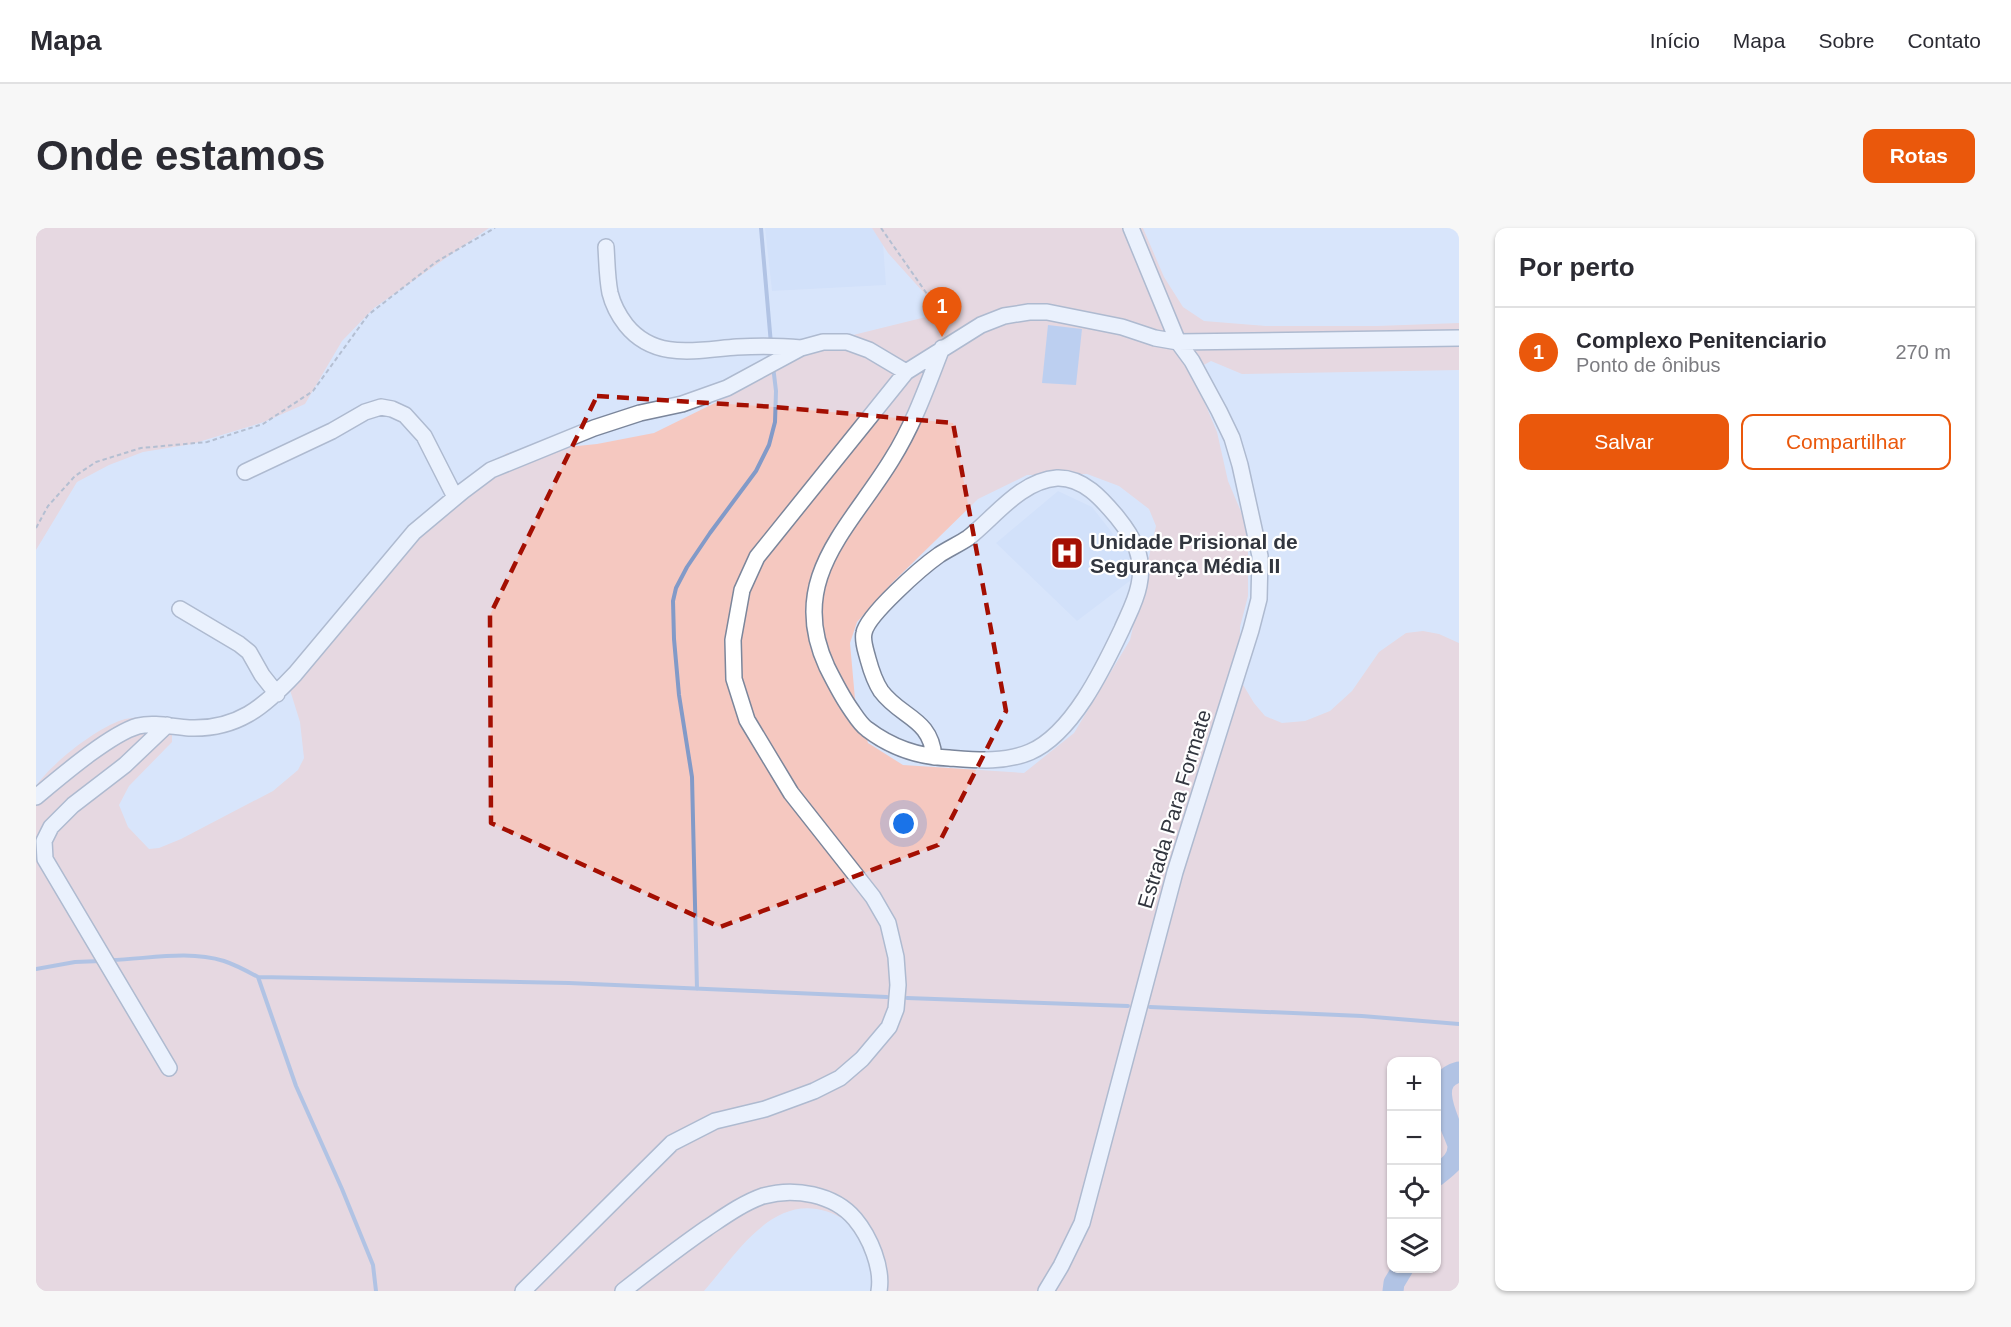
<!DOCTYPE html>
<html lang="pt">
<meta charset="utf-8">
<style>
:root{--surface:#fff;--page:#f7f7f7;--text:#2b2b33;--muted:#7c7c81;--line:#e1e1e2;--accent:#ea580c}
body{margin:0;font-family:Arial,sans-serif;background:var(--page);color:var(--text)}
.controls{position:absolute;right:18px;bottom:18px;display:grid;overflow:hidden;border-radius:12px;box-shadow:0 2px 4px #0004}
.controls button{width:54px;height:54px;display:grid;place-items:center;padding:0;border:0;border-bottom:2px solid var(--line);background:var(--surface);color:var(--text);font:30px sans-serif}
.you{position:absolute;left:868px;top:596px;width:21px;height:21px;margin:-15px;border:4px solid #fff;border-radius:50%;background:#1a73e8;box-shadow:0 0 0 9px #1a73e833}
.badge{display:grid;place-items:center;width:39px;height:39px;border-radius:50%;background:var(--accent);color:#fff;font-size:20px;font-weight:700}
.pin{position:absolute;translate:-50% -50px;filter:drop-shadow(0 2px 3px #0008)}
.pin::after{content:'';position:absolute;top:32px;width:21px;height:18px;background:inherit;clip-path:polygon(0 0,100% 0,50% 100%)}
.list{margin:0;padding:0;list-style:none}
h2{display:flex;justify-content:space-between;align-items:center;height:78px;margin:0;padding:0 24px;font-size:26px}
h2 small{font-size:20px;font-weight:400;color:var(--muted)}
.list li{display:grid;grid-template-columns:39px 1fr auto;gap:18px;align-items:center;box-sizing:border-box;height:90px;padding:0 24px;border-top:2px solid var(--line)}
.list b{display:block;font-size:22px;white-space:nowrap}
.list p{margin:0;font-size:20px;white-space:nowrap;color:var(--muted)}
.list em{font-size:20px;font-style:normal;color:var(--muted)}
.actions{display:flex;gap:12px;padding:18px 24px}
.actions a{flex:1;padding:14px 0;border:2px solid var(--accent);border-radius:12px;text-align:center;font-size:21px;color:var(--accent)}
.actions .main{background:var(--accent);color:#fff}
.icon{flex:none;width:33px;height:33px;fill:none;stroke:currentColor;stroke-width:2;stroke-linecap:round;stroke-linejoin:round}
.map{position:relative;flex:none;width:1423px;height:1063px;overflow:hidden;border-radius:12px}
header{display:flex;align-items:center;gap:36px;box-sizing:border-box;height:84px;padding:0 30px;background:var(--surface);border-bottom:2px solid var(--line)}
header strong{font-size:28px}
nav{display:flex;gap:33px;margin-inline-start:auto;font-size:21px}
.intro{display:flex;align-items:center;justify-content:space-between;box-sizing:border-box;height:144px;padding:0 36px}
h1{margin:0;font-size:42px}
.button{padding:15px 27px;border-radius:12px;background:var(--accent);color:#fff;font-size:21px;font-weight:700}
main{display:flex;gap:36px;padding:0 36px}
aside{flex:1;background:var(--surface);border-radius:12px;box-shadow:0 2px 4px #0004}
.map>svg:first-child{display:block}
</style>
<header>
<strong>Mapa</strong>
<nav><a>Início</a><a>Mapa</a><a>Sobre</a><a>Contato</a></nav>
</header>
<div class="intro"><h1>Onde estamos</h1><a class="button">Rotas</a></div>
<main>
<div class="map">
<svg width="1423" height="1063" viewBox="0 0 1423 1063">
<rect width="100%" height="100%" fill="#d8e5fb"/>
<path fill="#cbdbf8" d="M729,0H836L847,15L850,57L736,63Z
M1022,263L1056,279L1100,335L1095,352L1041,393L960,315Z"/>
<path fill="#f5c8c0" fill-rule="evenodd" d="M0,0H453L338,80L306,113L269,176L228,194L156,216L107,224L73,237L41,254L0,322Z
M836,0H1107L1128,49L1147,79L1168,93L1230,98H1341L1423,95V142L1206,146L1175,133L1166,138L1158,149L1181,204L1192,253L1209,293L1212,322V368L1204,399V433L1206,455L1218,475L1229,488L1246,495L1269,493L1294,483L1316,463L1343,424L1370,405L1387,403L1403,406L1423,415V1063H839L837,1019C829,1011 821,999 811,993C745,952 706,1019 668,1063H0V558C16,535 59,501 86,492C98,488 116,490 129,489L136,500V514L93,558L83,577L92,599L113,621L123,620L145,611L237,563L262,542L268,530L264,494L254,462L425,259L471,225L561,216L618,205L705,162L797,112L906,85L852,25ZM1051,246L1083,258L1113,281L1120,298L1094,412L1038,505L988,545L867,537L832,515L819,471L814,415L821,394L856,355L942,271L991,247ZM1356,834H1400V1040H1356Z"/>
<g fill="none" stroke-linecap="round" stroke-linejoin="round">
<path stroke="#829ac8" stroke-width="4" d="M725,0L735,116
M75,732C112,731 152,722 188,733C200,737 211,743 222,749L533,755L851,769
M0,741L39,734L65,733
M222,749L260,858L306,961L337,1037L340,1063
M661,761L656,549L643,467L638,411L637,373L640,360L651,339L674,305L720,243L733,217L739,194L740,163L737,138
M871,770L1092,778
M1114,779L1326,788L1423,796"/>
<path stroke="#829ac8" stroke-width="21" d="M1400,948C1411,939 1423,932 1422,917C1415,895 1388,853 1423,844
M1357,1063L1358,1055L1367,1040"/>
</g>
<path fill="#9ab4e3" d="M1012,97L1046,101L1040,157L1006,155Z"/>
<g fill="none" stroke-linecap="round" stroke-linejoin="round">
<g stroke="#7b869b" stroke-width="18">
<path id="minor" d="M570,19C571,34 571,50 574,65C577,77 583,88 590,97C619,133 661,122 701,119C723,118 744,118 765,120
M209,244L296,203L329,184L345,179L356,181L369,187L388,208L419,269
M144,381L203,416L213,424L226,447L241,466
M131,497L89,537L37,577L15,599L8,613L9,631L133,840
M898,529C895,490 865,490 845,463C839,454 835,442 832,431C830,423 826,413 828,405C831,387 886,339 903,327C912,321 923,316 932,310C959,289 984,253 1021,250C1047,249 1066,271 1081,289C1098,310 1109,330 1103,357C1100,373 1092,387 1086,401C1067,441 1036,506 994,524C968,535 940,532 913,530C882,529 856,520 831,501C824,496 819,487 814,480C805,467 798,453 791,439C750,351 814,300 856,231C878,196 891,158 906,120
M0,569C24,549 74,506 102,498C118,494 137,499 153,500C201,502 228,479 259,446L378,304L427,263L455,242L558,200L604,185L646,176L691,160L765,120L787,114H811L833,122L870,144
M487,1063L636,915L679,893L729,881L778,863L804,850L826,831L853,799L860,781L862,757L860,729L852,695L837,669L755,565L711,492L698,451L697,412L706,362L721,329L870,144L945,97L968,88L993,84H1011L1086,99L1119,110L1142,114L1423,110
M587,1063C615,1041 642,1020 671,1000C689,988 707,975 727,968C758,959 798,966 819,991C834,1009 847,1040 843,1063
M1010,1063L1025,1038L1046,995L1139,644L1215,402L1223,371L1224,328L1204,237L1196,210L1183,183L1156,133L1142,114L1095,0"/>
</g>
<path stroke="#8890a0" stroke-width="2" stroke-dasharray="4.5 3" stroke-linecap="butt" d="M845,0L905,86
M0,300L12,278L39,248L60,234L105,220L171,214L227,196L277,163L332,87L400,34L459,0"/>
<use href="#minor" stroke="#fff" stroke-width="15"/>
</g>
<path d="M0 0H1423V1063H0ZM561,168L739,179L917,195L970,483L902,617L684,699L455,595L454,387Z" fill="#d8e5fb" fill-opacity=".55" fill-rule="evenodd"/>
<path fill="none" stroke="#a40f02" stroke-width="4.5" stroke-dasharray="12 8" stroke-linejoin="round" d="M561,168L739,179L917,195L970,483L902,617L684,699L455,595L454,387Z"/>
<defs>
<g id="hospital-square" transform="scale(1.725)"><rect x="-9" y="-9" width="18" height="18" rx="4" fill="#a40f02" stroke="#fff"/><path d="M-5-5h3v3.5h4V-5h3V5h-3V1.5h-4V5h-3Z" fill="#fff"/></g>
</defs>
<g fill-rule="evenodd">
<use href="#hospital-square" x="1031" y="325"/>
</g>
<g text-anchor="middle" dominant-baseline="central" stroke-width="4.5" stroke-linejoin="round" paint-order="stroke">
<g font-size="21" font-weight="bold" fill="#32363f" stroke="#fff" text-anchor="start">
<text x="1054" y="313">Unidade Prisional de<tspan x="1054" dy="24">Segurança Média II</tspan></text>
</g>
<g font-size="21" fill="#32363f" stroke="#fff">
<text transform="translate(1138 581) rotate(-73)">Estrada Para Formate</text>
</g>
</g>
</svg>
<div class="controls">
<button>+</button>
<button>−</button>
<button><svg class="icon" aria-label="locate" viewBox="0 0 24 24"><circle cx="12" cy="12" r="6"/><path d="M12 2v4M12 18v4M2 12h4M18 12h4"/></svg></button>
<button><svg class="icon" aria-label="layers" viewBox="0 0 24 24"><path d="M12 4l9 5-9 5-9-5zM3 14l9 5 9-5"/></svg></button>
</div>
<div class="you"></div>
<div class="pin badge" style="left:906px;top:109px">1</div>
</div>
<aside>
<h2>Por perto<small></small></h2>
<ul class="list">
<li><span class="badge">1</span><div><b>Complexo Penitenciario</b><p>Ponto de ônibus</p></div><em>270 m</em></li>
</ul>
<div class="actions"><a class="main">Salvar</a><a>Compartilhar</a></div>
</aside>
</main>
